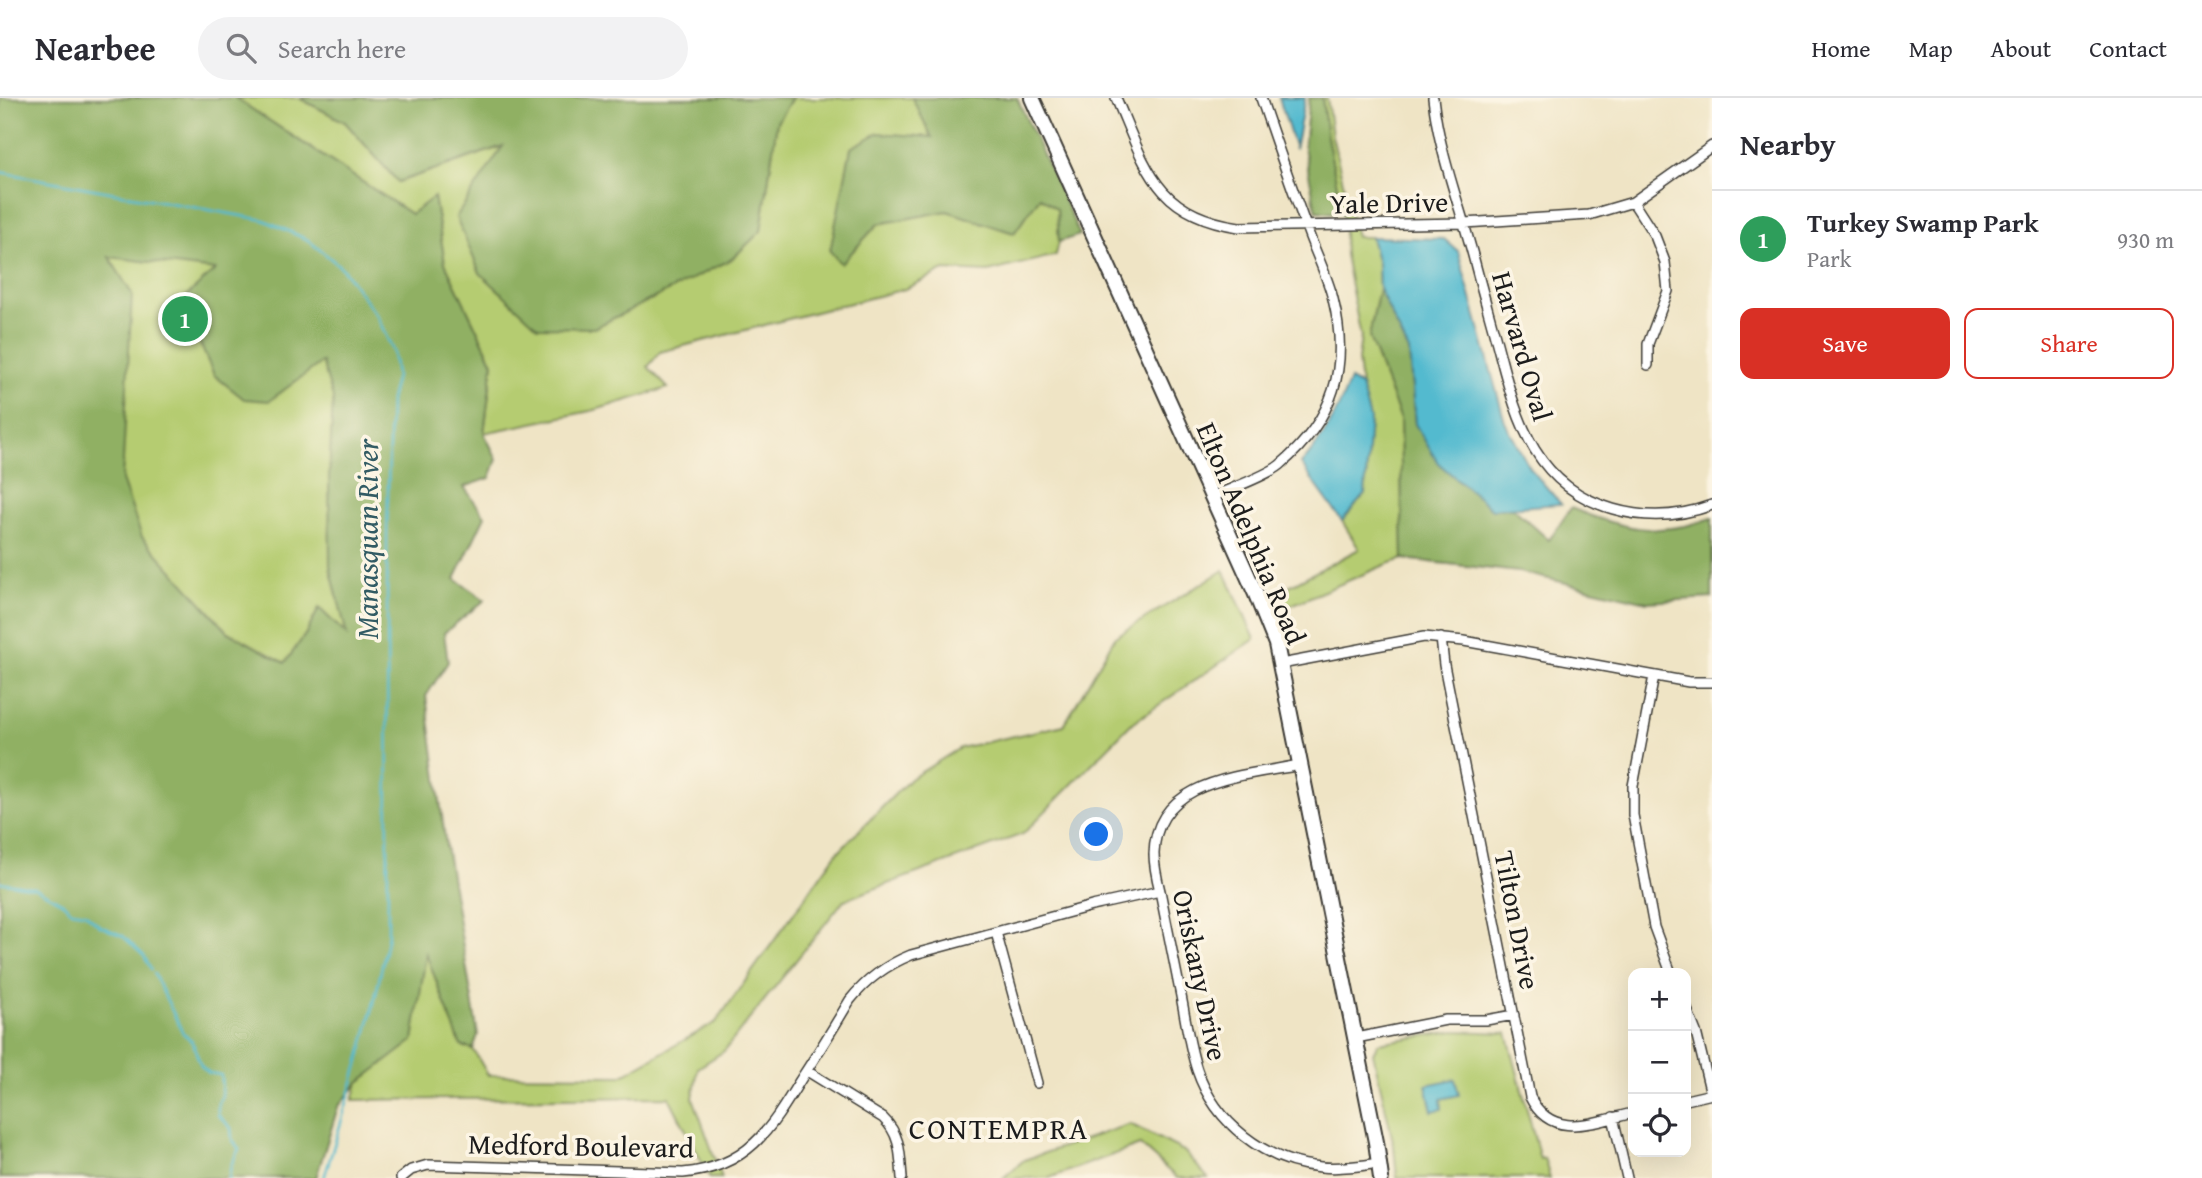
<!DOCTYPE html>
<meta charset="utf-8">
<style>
:root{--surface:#fff;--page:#f2f2f3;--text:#2b2b33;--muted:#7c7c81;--line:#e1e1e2;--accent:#d93025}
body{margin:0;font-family:"Gentium Book Plus",serif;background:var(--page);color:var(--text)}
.controls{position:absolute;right:21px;bottom:21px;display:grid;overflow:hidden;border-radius:14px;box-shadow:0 7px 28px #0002}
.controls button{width:63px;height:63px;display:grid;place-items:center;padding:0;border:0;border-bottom:2px solid var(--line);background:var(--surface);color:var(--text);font:35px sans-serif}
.you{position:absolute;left:1097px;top:737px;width:24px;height:24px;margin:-18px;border:5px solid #fff;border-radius:50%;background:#1a73e8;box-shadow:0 0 0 10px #1a73e833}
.badge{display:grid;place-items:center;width:46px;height:46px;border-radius:50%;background:var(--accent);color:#fff;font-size:23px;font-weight:700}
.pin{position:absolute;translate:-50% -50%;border:4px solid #fff;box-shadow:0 2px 7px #0006}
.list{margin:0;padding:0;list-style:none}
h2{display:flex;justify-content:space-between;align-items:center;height:91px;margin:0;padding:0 28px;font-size:30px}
h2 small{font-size:23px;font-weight:400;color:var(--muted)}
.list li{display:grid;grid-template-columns:46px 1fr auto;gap:21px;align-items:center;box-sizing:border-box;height:98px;padding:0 28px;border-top:2px solid var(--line)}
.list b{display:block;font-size:26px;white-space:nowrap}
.list p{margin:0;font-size:23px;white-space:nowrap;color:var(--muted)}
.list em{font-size:23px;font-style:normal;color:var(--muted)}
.actions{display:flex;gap:14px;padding:21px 28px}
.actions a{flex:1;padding:16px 0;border:2px solid var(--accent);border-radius:14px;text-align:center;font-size:24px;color:var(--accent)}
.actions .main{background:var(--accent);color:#fff}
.icon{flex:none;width:38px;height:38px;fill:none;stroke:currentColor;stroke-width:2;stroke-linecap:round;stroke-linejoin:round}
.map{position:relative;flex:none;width:1712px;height:1080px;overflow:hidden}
header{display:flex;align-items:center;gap:42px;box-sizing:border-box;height:98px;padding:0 35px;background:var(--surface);border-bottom:2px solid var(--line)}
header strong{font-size:33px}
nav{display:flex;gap:38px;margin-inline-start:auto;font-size:24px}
.search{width:490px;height:63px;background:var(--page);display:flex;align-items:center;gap:18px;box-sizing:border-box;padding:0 24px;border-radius:38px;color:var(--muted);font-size:26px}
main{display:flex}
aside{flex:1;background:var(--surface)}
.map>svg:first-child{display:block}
</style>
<header>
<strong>Nearbee</strong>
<div class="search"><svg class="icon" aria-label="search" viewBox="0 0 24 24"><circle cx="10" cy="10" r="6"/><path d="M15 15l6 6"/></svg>Search here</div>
<nav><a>Home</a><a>Map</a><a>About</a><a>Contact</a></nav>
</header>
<main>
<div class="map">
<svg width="1712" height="1080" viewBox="0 0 1712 1080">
<rect width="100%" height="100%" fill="#fcf5e5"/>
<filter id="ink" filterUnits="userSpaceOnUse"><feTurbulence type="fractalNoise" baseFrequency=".0143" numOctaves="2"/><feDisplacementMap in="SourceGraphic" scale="14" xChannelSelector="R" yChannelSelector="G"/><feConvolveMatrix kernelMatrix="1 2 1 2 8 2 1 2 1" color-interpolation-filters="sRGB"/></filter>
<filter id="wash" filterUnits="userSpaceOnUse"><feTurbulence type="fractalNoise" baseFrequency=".00686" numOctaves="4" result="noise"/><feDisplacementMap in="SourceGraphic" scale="28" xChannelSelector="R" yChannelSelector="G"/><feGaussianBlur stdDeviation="1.57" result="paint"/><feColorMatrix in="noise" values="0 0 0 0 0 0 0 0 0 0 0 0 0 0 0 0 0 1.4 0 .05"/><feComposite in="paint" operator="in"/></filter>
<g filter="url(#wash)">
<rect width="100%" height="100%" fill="#efe4c5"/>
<path fill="#b5cc71" stroke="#687446" stroke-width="2" d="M235,0H299L345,24L398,84L504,48L594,230L732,161L761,133L777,24L792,0H912L933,40L878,35L841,165L878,126L947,113L1014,135L1040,99L1057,111L1059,144L1056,157L988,174L944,172L905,191L660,254L648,269L668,290L595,312L484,335L493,265L445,165L434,99L411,116Z
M1322,0H1327L1332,38L1356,139H1371L1378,166L1379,191L1369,239L1400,319L1403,461L1385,467L1280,512L1274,496L1359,451L1342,423L1365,396L1370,321L1361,288L1358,262L1361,239L1345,157L1343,116L1327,39Z
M0,77L309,118L430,324L330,469L348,538L319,511L307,534L285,565L228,534L168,468L0,560Z
M1224,472L1255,541L1131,626L1023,736L844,802L724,953L698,970L693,1000L722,1080H710L669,999L353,1002L358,985L413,942L426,855L461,948L473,951L488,977L621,978L716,924L836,756L910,681L960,650L1064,627L1115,539Z
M1455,933L1507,935L1540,1061L1544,1060L1550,1080H1397L1394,1048L1373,955L1378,945Z
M1130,1026L1184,1053L1208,1080H1177L1140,1047L1049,1080H1003L1024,1062Z"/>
<path fill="#90b063" stroke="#566640" stroke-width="2" fill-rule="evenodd" d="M0,0H235L411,116L434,99L445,165L493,265L484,335L497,361L490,380L464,389L485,418L455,481L485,502L444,535L448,564L426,598L446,748L478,937L473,951L461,948L426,856L413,943L358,985L338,1009L316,1080H0ZM109,159L215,172L181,203L214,277L244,301L269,303L322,264L333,300L329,379L330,469L347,537L319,510L307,534L285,565L228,534L142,439L122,382L132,196Z
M299,0H792L777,24L761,133L732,161L594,230L538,229L480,175L456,119L503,48L398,84L345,24Z
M912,0H1017L1080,137L1059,144L1057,111L1040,99L1014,135L947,113L878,126L841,166L830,153L851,50L878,35L932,39Z
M1309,0H1322L1327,39L1343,116L1316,113L1304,49Z
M1379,191L1409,253L1415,326L1492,411L1513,410L1549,442L1571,410C1622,431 1659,440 1712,420V500L1647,504L1519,474L1403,461L1400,319L1369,239Z"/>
<path fill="#52bacf" stroke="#376b76" stroke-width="2" d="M1279,0H1305L1295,51Z
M1371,139L1444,141L1458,153L1505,324L1529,369L1561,406L1492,411L1438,365L1415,326L1409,253L1379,191L1378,166Z
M1350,282L1361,288L1370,321L1365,396L1342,423L1301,366C1325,339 1337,315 1350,282Z
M1455,981L1459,997L1441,1001L1442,1011L1432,1013L1426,987Z"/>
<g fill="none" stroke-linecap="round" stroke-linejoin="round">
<path stroke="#52bacf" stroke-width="2.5" d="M0,74L264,122L308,142L342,170L377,218L393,253L396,278L390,302L387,439L388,836C374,919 349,999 324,1080
M0,784L36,790L63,805L72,813L85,815L100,828L123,838L144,858L151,871
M154,876L183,935L192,943L201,968L209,975L221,977L222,998L218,1005V1017L231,1030L232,1041L239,1051L231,1067L229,1080"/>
</g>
</g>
<g filter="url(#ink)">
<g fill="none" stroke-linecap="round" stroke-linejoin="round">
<g stroke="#3c3a35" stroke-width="12">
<path id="minor" d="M1116,0C1146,69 1155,117 1239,129L1465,125L1589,117L1633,104L1712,48
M1433,0C1439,56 1461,110 1475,165C1483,196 1492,226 1500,257C1518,326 1537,389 1613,411C1647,421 1679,419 1712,407
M1633,104L1655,138L1665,164L1668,193L1648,246V267
M1212,399C1229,391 1267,378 1280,367C1334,321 1350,269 1333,201C1327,177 1315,154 1307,131C1291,88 1276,44 1261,0
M1441,540L1444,567L1530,999C1552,1044 1596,1023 1633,1015
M1281,566L1424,539L1464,543L1689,584H1712
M1654,578L1633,688V717L1654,829L1671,875
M1300,667C1245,678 1155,680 1154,756C1154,768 1157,781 1160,793C1167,828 1174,863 1181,898C1186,923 1189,948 1197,972C1215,1025 1265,1064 1321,1069C1340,1071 1360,1068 1379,1065
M996,834L1037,985
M1686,909L1696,934L1711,996
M1356,940L1446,922H1486L1514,917
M807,973L883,1020C901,1037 900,1056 902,1080
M1686,1002L1712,996
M1613,1019L1627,1080
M401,1080L411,1072L428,1067L683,1075C748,1069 770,1032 801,981C818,955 834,929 850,902C867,881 886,867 911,857L1092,808L1160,793"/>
</g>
<g stroke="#3c3a35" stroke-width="18">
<path id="primary" d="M1032,0L1255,494L1276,546L1376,1044L1381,1080"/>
</g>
<use href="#minor" stroke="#fff" stroke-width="9"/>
<use href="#primary" stroke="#fff" stroke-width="14"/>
</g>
</g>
<g text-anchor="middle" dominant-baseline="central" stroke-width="7" stroke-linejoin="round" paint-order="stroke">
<g font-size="28" fill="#1c1c1c" stroke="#fcf5e5">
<text transform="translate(1389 104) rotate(-1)">Yale Drive</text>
<text transform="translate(1523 248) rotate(74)">Harvard Oval</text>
<text transform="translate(1252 435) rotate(67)">Elton Adelphia Road</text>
<text transform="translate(1518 822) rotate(79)">Tilton Drive</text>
<text transform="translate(1201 877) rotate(78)">Oriskany Drive</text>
<text transform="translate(581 1047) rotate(1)">Medford Boulevard</text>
</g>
<g font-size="30" font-style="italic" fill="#325b64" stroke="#fcf5e5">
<text transform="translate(367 441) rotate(-90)">Manasquan River</text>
</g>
<g font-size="30" letter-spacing="2" fill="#1c1c1c" stroke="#fcf5e5">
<text x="999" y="1030">CONTEMPRA</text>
</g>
</g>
</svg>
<div class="controls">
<button>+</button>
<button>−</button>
<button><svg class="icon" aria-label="locate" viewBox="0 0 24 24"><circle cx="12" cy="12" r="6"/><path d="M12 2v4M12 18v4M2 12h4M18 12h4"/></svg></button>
</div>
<div class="you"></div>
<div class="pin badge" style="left:185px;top:221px;background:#2e9e5b">1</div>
</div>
<aside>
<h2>Nearby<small></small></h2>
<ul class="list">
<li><span class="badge" style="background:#2e9e5b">1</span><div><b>Turkey Swamp Park</b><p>Park</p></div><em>930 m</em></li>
</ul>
<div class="actions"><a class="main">Save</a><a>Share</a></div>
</aside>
</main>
